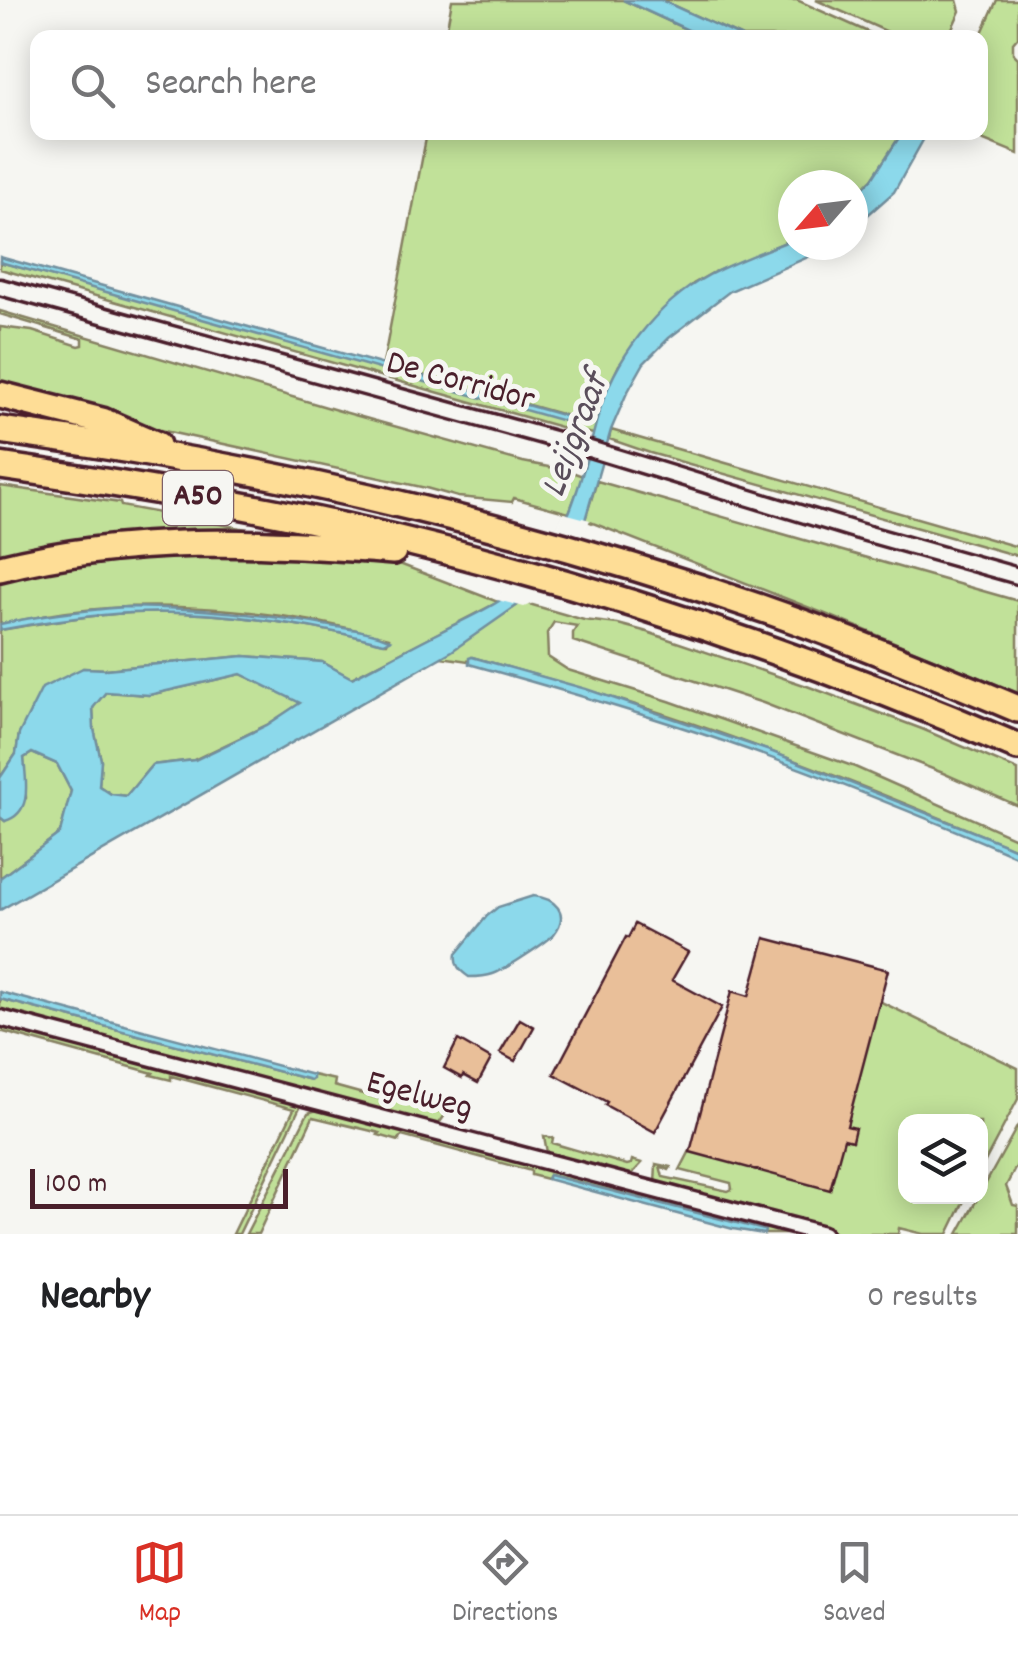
<!DOCTYPE html>
<style>
:root{--surface:#fff;--page:#f6f6f6;--text:#202124;--muted:#757577;--line:#e0e0e0;--accent:#d93025}
body{margin:0;font-family:Dekko,sans-serif;background:var(--page);color:var(--text)}
.controls{position:absolute;right:30px;bottom:30px;display:grid;overflow:hidden;border-radius:20px;box-shadow:0 5px 25px #0003}
.controls button{width:90px;height:90px;display:grid;place-items:center;padding:0;border:0;border-bottom:2px solid var(--line);background:var(--surface);color:var(--text);font:50px sans-serif}
.compass{position:absolute;left:778px;top:170px;width:90px;height:90px;border-radius:50%;background:var(--surface);box-shadow:0 5px 25px #0003;rotate:242deg}
.scale{position:absolute;left:30px;bottom:25px;width:258px;box-sizing:border-box;padding-left:10px;border:5px solid #4a1f2b;border-top:0;font-size:28px;line-height:35px;white-space:nowrap;color:#4a1f2b;-webkit-text-stroke:8px #f6f6f2;paint-order:stroke}
.list{margin:0;padding:0;list-style:none}
h2{display:flex;justify-content:space-between;align-items:center;height:130px;margin:0;padding:0 40px;font-size:42px}
h2 small{font-size:32px;font-weight:400;color:var(--muted)}
.icon{flex:none;width:55px;height:55px;fill:none;stroke:currentColor;stroke-width:2;stroke-linecap:round;stroke-linejoin:round}
.map{position:relative;flex:none;width:1018px;height:1234px;overflow:hidden}
.search{position:absolute;background:var(--surface);box-shadow:0 5px 25px #0003;left:30px;right:30px;top:30px;height:110px;display:flex;align-items:center;gap:25px;box-sizing:border-box;padding:0 35px;border-radius:20px;color:var(--muted);font-size:38px}
.sheet{height:280px;background:var(--surface)}
nav{display:flex;justify-content:space-around;align-items:center;box-sizing:border-box;height:140px;border-top:2px solid var(--line);background:var(--surface);font-size:28px;color:var(--muted)}
nav a{display:grid;justify-items:center;gap:5px}
nav .on{color:var(--accent)}
.map>svg:first-child{display:block}
</style>
<div class="map">
<svg width="1018" height="1234" viewBox="0 0 1018 1234">
<rect width="100%" height="100%" fill="#f6f6f2"/>
<filter id="ink" filterUnits="userSpaceOnUse"><feTurbulence type="fractalNoise" baseFrequency=".01" numOctaves="2"/><feDisplacementMap in="SourceGraphic" scale="20" xChannelSelector="R" yChannelSelector="G"/><feConvolveMatrix kernelMatrix="1 2 1 2 8 2 1 2 1" color-interpolation-filters="sRGB"/></filter>
<g filter="url(#ink)">
<path fill="#c1e199" stroke="#868062" stroke-width="2.5" d="M452,0H623L703,37L445,38Z
M661,0H797L879,37H742Z
M816,0H957L960,11L948,37H899Z
M997,0H1018V37L1013,43V53L1018,58V154L967,133L980,132V37Z
M427,133H902L872,179L853,198V185H793V239L712,273L693,284L619,365L606,393L594,434L571,430L0,269V262L575,418L383,364Z
M0,311L340,411L523,462L569,471L583,476L569,513L514,498L512,502L458,497L426,488L155,429L0,389V327L32,331L79,346L83,345V339L0,314Z
M611,430L1018,547V556L650,453L609,439Z
M597,481L1018,601V693L833,617L585,520Z
M0,486L120,503L121,506L279,535L0,562Z
M343,554L397,563L498,602L351,678L322,662L244,656L106,669L83,668L19,734L16,754L0,778V630C43,623 87,615 131,613C215,610 303,623 385,643H387L389,638C292,612 168,598 68,612C45,615 23,620 0,624V575L94,556Z
M522,602L584,620L618,624L644,631L807,686L922,729L1018,770V806L943,773L763,703L573,641V633L577,626L554,622L547,633L548,657L568,670L669,701L855,767L1018,839V850C910,805 802,761 691,723C619,698 545,678 472,657L468,661L441,657Z
M241,674L302,702L267,725L194,760L152,765L126,796L111,794L99,786L101,760L94,729L93,707L106,692L149,695Z
M32,753L57,764L71,791L60,833L0,878V817L5,821L26,798L24,758Z
M790,958L1018,1068V1099L981,1169L980,1122H906V1196L966,1197L948,1234H923L899,1228L898,1234H839L657,1186L655,1184L656,1164L671,1167L669,1170L660,1166L663,1177L728,1191L732,1189L731,1183L680,1170Z
M0,999L311,1080L313,1075L335,1080L334,1086L392,1102L398,1095L437,1111L436,1108L447,1112L436,1128L0,1013Z
M0,1023L298,1101L300,1107L239,1234H233L294,1109L171,1076V1080L151,1075L153,1073L0,1031Z
M322,1108L786,1229L787,1234H764V1230L549,1175L547,1179L531,1175V1171L402,1136L399,1138V1141L378,1135L380,1133L313,1117L258,1234H246L308,1113Z
M1018,1125V1163L1006,1186L1013,1205L1018,1206V1234H958Z
M544,1136L553,1138L552,1143L627,1165L631,1164L632,1160L642,1163L628,1178L548,1158Z"/>
<path fill="#8cd9eb" stroke="#728f9e" stroke-width="2.5" fill-rule="evenodd" d="M623,0H661L742,37H703Z
M902,133H927L894,192L853,228V198L872,179Z
M793,239V245H827L813,255L730,291L669,338L644,363L626,395L611,430L585,520L522,602L452,651L0,910V878L60,833L71,791L57,764L32,753L24,758C26,782 33,813 5,821L0,817V778L16,754L19,734L42,688L83,668L106,669L244,656L322,662L352,678C381,663 410,647 440,632C471,616 506,602 530,576C572,529 582,475 598,416C614,359 656,304 709,275C735,261 765,251 793,239ZM241,674L300,703L267,725L195,760L152,765L126,796L111,794L99,786L101,760L94,729L93,708L106,692L149,695Z
M0,257L576,419L574,424L0,262Z
M127,607C196,608 262,613 330,626C349,629 373,631 390,640L384,643C303,623 215,610 131,613C87,615 43,622 0,630V624C42,615 84,610 127,607Z
M472,657L586,689L770,751L1002,843L1018,850V857C922,816 825,776 726,742C641,713 555,688 469,664V658Z
M533,896C554,898 571,912 554,934C549,941 503,971 493,974C485,977 477,977 469,977C460,971 454,965 456,954L487,916L498,907Z
M0,992L313,1075V1079L311,1080L0,999Z
M549,1175L764,1230L765,1231L764,1234L733,1229L547,1179Z"/>
<path fill="#f6f6f2" d="M564,513L590,520L564,574L540,600L524,607L494,599L525,574L543,555Z"/>
<path fill="#e9bf99" stroke="#4a1f2b" stroke-width="2.5" d="M635,924L688,952L672,980L722,1007L655,1132L605,1105L607,1102L554,1074L626,937L628,938Z
M765,938L888,970L847,1126L855,1128L852,1141L844,1139L830,1190L690,1152L732,991L749,996Z
M520,1019L534,1027L515,1061L500,1053Z
M458,1040L491,1059L478,1083L463,1075L462,1078L444,1068Z"/>
<g fill="none" stroke-linecap="round" stroke-linejoin="round">
<g stroke="#4a1f2b" stroke-width="21">
<path id="street" d="M0,287L583,447L858,531L1018,576
M0,1018L823,1234"/>
</g>
<g stroke="#4a1f2b" stroke-width="32">
<path id="highway" d="M0,395L102,421L157,445
M0,430C262,466 521,525 772,612C855,641 937,675 1018,709
M0,466C132,485 265,507 394,538C608,589 817,660 1018,747
M0,568C130,535 261,541 393,551"/>
</g>
<use href="#street" stroke="#f6f6f2" stroke-width="14"/>
<use href="#highway" stroke="#fedd96" stroke-width="25"/>
</g>
</g>
<g text-anchor="middle" dominant-baseline="central" stroke-width="10" stroke-linejoin="round" paint-order="stroke">
<rect fill="#f6f6f2" stroke="#7e6067" stroke-width="2.5" x="163" y="471" width="70" height="54" rx="8"/>
<g font-size="32" font-weight="bold" fill="#4a1f2b">
<text x="198" y="498">A50</text>
</g>
<g font-size="35" fill="#4a1f2b" stroke="#f6f6f2">
<text transform="translate(460 383) rotate(15)">De Corridor</text>
<text transform="translate(419 1097) rotate(15)">Egelweg</text>
</g>
<g font-size="38" font-style="italic" fill="#5a4e5b" stroke="#f6f6f2">
<text transform="translate(577 436) rotate(-69)">Leijgraaf</text>
</g>
</g>
</svg>
<div class="controls">
<button><svg class="icon" aria-label="layers" viewBox="0 0 24 24"><path d="M12 4l9 5-9 5-9-5zM3 14l9 5 9-5"/></svg></button>
</div>
<svg class="compass" viewBox="-18 -18 36 36"><path d="M0-13l5 13h-10z" fill="#e53935"/><path d="M0 13l5-13h-10z" fill="#757577"/></svg>
<div class="scale">100 m</div>
<div class="search"><svg class="icon" aria-label="search" viewBox="0 0 24 24"><circle cx="10" cy="10" r="6"/><path d="M15 15l6 6"/></svg>Search here</div>
</div>
<section class="sheet">
<h2>Nearby<small>0 results</small></h2>
<ul class="list">
</ul>
</section>
<nav>
<a class="on"><svg class="icon" aria-label="map" viewBox="0 0 24 24"><path d="M3 6l6-2 6 2 6-2v14l-6 2-6-2-6 2zM9 4v14M15 6v14"/></svg>Map</a>
<a><svg class="icon" aria-label="directions" viewBox="0 0 24 24"><path d="M12 3l9 9-9 9-9-9zM9 14v-3h6M13 9l2 2-2 2"/></svg>Directions</a>
<a><svg class="icon" aria-label="saved" viewBox="0 0 24 24"><path d="M7 4h10v16l-5-4-5 4z"/></svg>Saved</a>
</nav>
